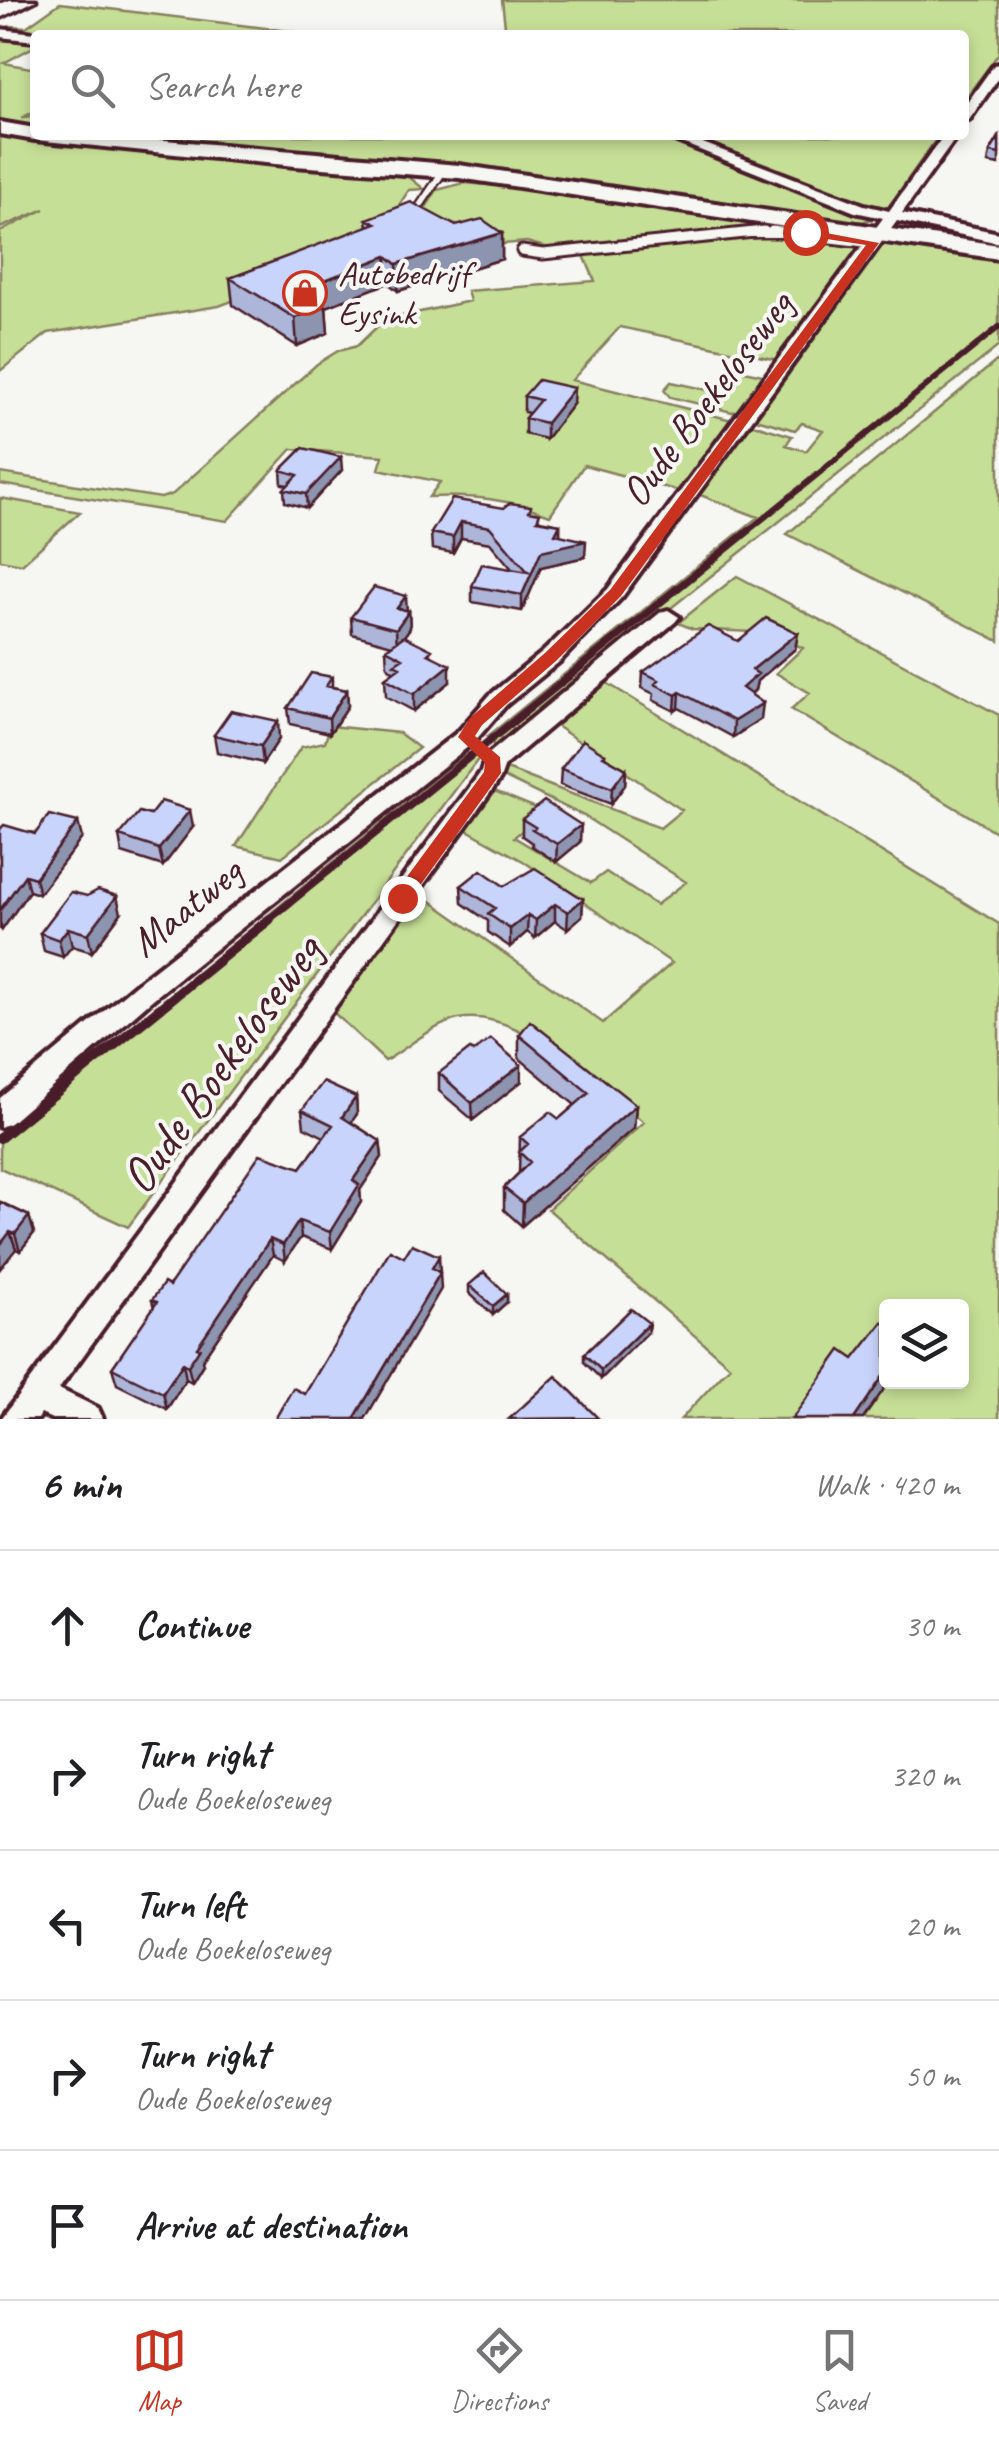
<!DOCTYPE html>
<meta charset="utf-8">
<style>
:root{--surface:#fff;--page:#f2f2f2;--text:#202124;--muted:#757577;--line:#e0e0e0;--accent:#c8321e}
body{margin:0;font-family:Caveat,sans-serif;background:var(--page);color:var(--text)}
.controls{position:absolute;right:30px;bottom:30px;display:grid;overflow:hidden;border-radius:10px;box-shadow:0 5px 15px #0003}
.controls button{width:90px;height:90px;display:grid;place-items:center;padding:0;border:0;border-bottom:2px solid var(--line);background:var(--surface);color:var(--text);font:50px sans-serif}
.stop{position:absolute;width:30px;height:30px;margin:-22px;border:8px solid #c8321e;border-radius:50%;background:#fff}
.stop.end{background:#c8321e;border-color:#fff;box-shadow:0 2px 10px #0008}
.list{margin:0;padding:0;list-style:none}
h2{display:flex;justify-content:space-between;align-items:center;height:130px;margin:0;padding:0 40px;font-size:42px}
h2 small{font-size:32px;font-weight:400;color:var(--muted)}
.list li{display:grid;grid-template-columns:65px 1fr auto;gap:30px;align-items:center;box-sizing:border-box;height:150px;padding:0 40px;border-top:2px solid var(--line)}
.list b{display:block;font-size:38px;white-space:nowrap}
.list p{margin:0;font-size:32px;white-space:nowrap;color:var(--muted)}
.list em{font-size:32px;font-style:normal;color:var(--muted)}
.icon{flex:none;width:55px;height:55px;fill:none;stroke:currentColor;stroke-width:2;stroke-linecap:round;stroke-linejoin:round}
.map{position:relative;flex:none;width:999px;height:1419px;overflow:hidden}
.search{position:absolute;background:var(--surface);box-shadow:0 5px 15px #0003;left:30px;right:30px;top:30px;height:110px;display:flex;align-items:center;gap:25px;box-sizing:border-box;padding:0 35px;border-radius:10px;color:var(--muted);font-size:38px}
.sheet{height:880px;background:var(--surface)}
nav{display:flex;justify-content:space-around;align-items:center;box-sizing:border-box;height:140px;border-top:2px solid var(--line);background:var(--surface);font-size:28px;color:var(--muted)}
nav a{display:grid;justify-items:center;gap:5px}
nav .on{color:var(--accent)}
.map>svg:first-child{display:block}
</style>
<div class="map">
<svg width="999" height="1419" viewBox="0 0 999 1419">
<rect width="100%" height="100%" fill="#f6f6f2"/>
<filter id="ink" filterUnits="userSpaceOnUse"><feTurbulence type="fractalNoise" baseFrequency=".01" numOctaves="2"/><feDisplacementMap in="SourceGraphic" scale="20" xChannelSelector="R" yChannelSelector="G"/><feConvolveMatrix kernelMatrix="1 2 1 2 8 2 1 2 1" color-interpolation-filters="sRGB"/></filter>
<g filter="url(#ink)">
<path fill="#c6df96" stroke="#887f60" stroke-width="2.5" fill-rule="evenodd" d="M502,0H999V53L964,100V35H506Z
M60,3L290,31L284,35H41L1,31L10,26L26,27Z
M0,34L35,39V46L4,63L30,68L35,65V111L21,118L35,115V129L0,121Z
M0,132L409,177L424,189L409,190L370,249L219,306L48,333L0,371V232L45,209L0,228Z
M77,135H658L875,218L862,222Z
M675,135H939L887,209L850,202Z
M464,183L554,190L870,238L767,229L559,251L527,242L503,244L423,212L437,190Z
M769,233L864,245L840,272L778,360L620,327L572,380L732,420L679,491L584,465L550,515C509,499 472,495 429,497L440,482L379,469L383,456L292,449L227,521L0,484V473L161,498L173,494L317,364L338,351L357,346L384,320L470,301L467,291L595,281L583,253Z
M885,241L999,256V346L552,703L499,752L487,737L758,517L700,495L752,424L792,436L786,445L806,451L823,430L802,423L795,430L756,419Z
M999,359V641L787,534Z
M731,368L767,376L744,410L732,412L670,397L664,390L671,382L713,391Z
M0,498L80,512L22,564L0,560Z
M737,576L999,715V834L791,709L810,693L776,673L803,648L760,628L752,632L693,629L678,623Z
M607,683L999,924V1419H681L730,1366L548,1209L644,1122C600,1088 518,1006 459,1019C434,1024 407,1048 385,1061L331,1010L415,890L603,1023L672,963L523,861L460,826L492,790L546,812L514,837L591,883L606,872L656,905L686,882L584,816L497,774L504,768L660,828L682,810L556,726ZM886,1306H962V1382H886Z
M330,726L399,733L419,748L282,857L236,846L301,747L325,742Z
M468,753L479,758L128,1227L0,1168V1133Z"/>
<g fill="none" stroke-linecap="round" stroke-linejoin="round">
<g stroke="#4a1f2b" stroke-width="11">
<path id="service-far1" d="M413,216L440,176
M739,234H794"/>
</g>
<g stroke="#4a1f2b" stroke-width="15">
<path id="service" d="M772,231L873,243
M522,251L543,254L764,231"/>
</g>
<g stroke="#4a1f2b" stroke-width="8">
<path id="minor" d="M0,29L35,33L40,35H35V41L0,37Z
M999,64V77L969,120L964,121V107L994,65Z
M662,135H682L864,205L889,211L944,135H958L902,213L999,233V243L897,221L622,597L559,662L506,705L474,742L153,999L10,1123L0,1127V1098L135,985L458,732L490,695L543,652L608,589L883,218L855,212Z
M668,610L679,617L675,622L505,765L500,779L59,1389L98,1408L103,1419H52L41,1414L38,1419H1L481,772L486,756L661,612Z"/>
</g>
<g stroke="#4a1f2b" stroke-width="8">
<path id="secondary" d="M0,122L35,128V135H106L459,165L999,245V259L459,178L295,166L35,140L0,134Z"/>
</g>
<g stroke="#4a1f2b" stroke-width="7">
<path id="primary" d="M10,0H36L0,18V4Z"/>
</g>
<use href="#service-far1" stroke="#f6f6f2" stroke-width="6"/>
<use href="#service" stroke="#f6f6f2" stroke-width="9"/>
<use href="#minor" fill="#f6f6f2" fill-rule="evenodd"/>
<use href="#secondary" fill="#f6f6f2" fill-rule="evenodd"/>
<use href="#primary" fill="#f6f6f2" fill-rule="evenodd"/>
<path stroke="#4a1f2b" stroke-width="6" d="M744,534L999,327"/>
<path stroke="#4a1f2b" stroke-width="8" d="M267,921L747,532"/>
<path stroke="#4a1f2b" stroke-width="10" d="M0,1138L270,919"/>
</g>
<path fill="#adb6d9" stroke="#4a1f2b" stroke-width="2.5" d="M999,137V165L988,163L990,152Z
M367,219L456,226L502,233V259L398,291L388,283L326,307L328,333L297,346L233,305L230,278L368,227Z
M524,396L573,404L546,439L525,434V418L529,413L524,412Z
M281,470H342L307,508L285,502L284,489L288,485L282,484Z
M504,508L531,511L540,520L560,524V535L585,557L541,567L522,611L472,602V586L512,569L490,543L461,538L453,553L432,549L431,533Z
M407,610L409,611L410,628L404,636L432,656L450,682L414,711L386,696L385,678L394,672L387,666L386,649L392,645L352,634L351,617Z
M798,633L795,649L757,681L755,690L751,694L761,719L733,737L679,708L675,711L653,700L654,694L642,688L643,672L738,641Z
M332,677V687L347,690L348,706L330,733L290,724L288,708Z
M214,735L279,739L263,763L217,752Z
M605,754V757L626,769L625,785L611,804L560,785L561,769Z
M522,819L580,842L556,862L532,846V843L522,836Z
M193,827L163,866L122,853L119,836Z
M0,829L82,838L39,894L29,891L2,930L0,929Z
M461,886H504L583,899L582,916L567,929L555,921L535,938L527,932L510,947L488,932V921L462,903Z
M121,913L92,952L72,946L63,957L44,951L40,933Z
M519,1035L636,1105L634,1128L522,1226L504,1210V1188L519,1173L520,1137L559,1119L575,1105L519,1058Z
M439,1073L521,1082L473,1120L439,1091Z
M356,1097L357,1114L351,1122L380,1141L382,1157L360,1190L361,1202L332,1249L301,1237L285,1261L273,1255L202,1360L203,1364L192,1382L186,1379L167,1409L117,1384L112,1368L154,1308L152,1300L301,1168L324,1137L304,1127L302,1110Z
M0,1202L29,1216L34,1233L20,1251L16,1249Z
M469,1285L507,1294V1302L493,1315L469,1293Z
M648,1332L601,1379L584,1362V1354Z"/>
<path fill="#8d94b0" stroke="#4a1f2b" stroke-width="2.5" d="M502,233V259L398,291L397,264Z
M387,256L388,283L326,307L328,333L297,346L295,318L299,290Z
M574,388L573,404L546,439V423Z
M341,457L342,470L307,508L306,494Z
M461,522V538L453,553V537Z
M560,524V539L586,541L585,557L541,567L522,611V595L541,551L555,534Z
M406,596L407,612L397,608Z
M409,611L410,628L397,646L396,629Z
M798,633L795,649L757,681L755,690L740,704L742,688L752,670Z
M450,665V682L414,711V694Z
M347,690L348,706L330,733L329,718Z
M680,692L679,708L675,711L676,695Z
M763,703L761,719L733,737L734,721Z
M278,721L279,739L263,763L261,746Z
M626,769L625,785L611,804L612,788Z
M190,810L193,827L163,866L159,849Z
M78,822L82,838L39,894L35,878Z
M581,825L580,842L556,862L557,844Z
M25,875L29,891L2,930L0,923V910Z
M117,896L121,913L92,952L88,934Z
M583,899L582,916L567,929L568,912Z
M555,904V921L535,938L536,920Z
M528,915L527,932L510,947V929Z
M68,928L72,946L63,957L59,940Z
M521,1065V1082L473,1120L472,1103Z
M356,1097L357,1114L344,1133L342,1117Z
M636,1105L634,1128L522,1226L523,1203Z
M380,1141L382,1157L360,1190L361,1202L332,1249L330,1232L353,1180Z
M29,1216L34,1233L20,1251L15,1234Z
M299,1221L301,1237L285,1261L283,1245Z
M10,1232L16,1249L0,1269V1245Z
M270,1239L273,1255L202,1360L203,1364L192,1382L188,1366L197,1347Z
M439,1256L440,1272L432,1268Z
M440,1273L441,1289L365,1419H354Z
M507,1294V1302L493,1315V1306Z
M649,1323L648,1332L601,1379V1370Z
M183,1363L186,1379L167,1409L163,1393Z
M886,1372V1382H889L863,1419H854Z"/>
<path fill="#c9d4fc" stroke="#4a1f2b" stroke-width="2.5" d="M999,137V154L990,152Z
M411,202L456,226L482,219L502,233L397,264L387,256L299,290L326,306L295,318L230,278L376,223L367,219Z
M538,380L574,388L546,423L525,418L540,400L524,396Z
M303,448L341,457L306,494L284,489L298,475L281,470Z
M452,499L504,508L510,503L531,506L529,511L540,513L537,520L560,524L555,534L586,541L541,551L522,595L472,586L482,564L528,572L490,527L461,522L453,537L431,533Z
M374,587L406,596L397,608L409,611L396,629L351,617Z
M766,618L798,633L752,670L758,674L742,688L763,703L734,721L680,692L676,695L655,684L659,680L643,672L708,626L738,641Z
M404,636L432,650L428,654L450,665L414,694L385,678L400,667L394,664L403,658L386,649Z
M311,673L332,677L326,686L347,690L329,718L288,708Z
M231,711L278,721L261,746L214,735Z
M583,740L605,754L603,756L626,769L612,788L561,769Z
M161,801L190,810L159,849L119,836L139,812L150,815Z
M544,801L581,825L557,844L532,829L535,827L522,819Z
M49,815L78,822L35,878L25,875L0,910V829L4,825L35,834Z
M535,868L583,899L568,912L555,904L536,920L528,915L510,929L488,914L495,908L461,886L481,870L504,886Z
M98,890L117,896L88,934L68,928L59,940L40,933L71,892L87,896Z
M530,1021L636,1105L523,1203L504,1188L530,1162L519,1152L528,1144L520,1137L550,1112L559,1119L589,1093L519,1035Z
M491,1039L521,1065L472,1103L439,1073L470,1049L473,1052Z
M323,1082L356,1097L342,1117L380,1141L353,1180L359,1185L330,1232L299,1221L283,1245L270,1239L197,1347L200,1348L188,1366L183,1363L163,1393L112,1368L157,1302L152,1300L164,1283L169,1286L260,1154L301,1168L333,1125L302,1110Z
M0,1202L29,1216L15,1234L10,1232L0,1245Z
M412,1244L439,1256L432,1268L440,1273L354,1419H275L293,1388L305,1394L390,1250L404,1257Z
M484,1272L507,1294L493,1306L469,1285Z
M631,1309L649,1323L601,1370L584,1354Z
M883,1322L886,1325V1372L854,1419H792L841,1350L854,1359Z
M556,1376L598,1418L509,1419Z"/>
</g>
<path fill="#c8321e" d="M805,229L879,243L621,596L556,661L482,725L475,736L500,757L501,773L408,902H395V893L484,772L485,763L458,737L470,718L545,653L610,590L866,245L801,235Z"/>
<defs>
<g id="shop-ring" transform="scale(2.25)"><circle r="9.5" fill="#f6f6f2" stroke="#c8321e" stroke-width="1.5"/><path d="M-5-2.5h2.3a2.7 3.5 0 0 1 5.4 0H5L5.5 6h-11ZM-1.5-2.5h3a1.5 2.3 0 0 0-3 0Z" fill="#c8321e"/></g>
</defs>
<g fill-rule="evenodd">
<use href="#shop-ring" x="305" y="293"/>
</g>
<g text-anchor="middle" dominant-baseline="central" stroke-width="8" stroke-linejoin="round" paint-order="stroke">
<g font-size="35" fill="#4a1f2b" stroke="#f6f6f2" text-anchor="start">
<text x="338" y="273">Autobedrijf<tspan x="338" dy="40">Eysink</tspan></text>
</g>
<g font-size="42" fill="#4a1f2b" stroke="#f6f6f2">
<text transform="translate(707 399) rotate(-53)">Oude Boekeloseweg</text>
<text transform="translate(186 907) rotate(-39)">Maatweg</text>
</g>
<g font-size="50" fill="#4a1f2b" stroke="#f6f6f2">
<text transform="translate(221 1064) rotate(-54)">Oude Boekeloseweg</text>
</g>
</g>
</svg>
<div class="controls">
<button><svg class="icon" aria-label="layers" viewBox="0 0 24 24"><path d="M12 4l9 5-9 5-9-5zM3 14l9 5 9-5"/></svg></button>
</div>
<div class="stop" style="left:805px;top:232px"></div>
<div class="stop end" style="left:402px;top:898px"></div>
<div class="search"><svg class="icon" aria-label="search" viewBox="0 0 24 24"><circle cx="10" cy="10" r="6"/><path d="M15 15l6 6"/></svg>Search here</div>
</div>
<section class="sheet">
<h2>6 min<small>Walk · 420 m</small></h2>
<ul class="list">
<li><svg class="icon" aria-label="ahead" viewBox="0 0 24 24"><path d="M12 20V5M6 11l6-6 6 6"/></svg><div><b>Continue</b></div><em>30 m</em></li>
<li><svg class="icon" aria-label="right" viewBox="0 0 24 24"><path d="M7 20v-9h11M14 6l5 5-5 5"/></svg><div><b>Turn right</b><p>Oude Boekeloseweg</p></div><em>320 m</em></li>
<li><svg class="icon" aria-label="left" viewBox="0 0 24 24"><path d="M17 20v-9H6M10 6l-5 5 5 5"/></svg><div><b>Turn left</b><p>Oude Boekeloseweg</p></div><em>20 m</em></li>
<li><svg class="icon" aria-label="right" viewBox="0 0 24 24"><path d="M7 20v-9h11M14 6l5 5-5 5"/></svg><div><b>Turn right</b><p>Oude Boekeloseweg</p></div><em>50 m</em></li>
<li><svg class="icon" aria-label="arrive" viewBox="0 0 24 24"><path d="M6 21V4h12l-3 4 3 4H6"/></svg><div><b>Arrive at destination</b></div></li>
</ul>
</section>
<nav>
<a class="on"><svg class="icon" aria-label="map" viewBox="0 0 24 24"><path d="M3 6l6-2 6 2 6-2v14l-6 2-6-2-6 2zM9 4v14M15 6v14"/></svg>Map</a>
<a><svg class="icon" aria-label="directions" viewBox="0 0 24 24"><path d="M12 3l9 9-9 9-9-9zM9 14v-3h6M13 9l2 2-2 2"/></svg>Directions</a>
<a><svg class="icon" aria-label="saved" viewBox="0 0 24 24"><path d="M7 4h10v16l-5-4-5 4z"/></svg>Saved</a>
</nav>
